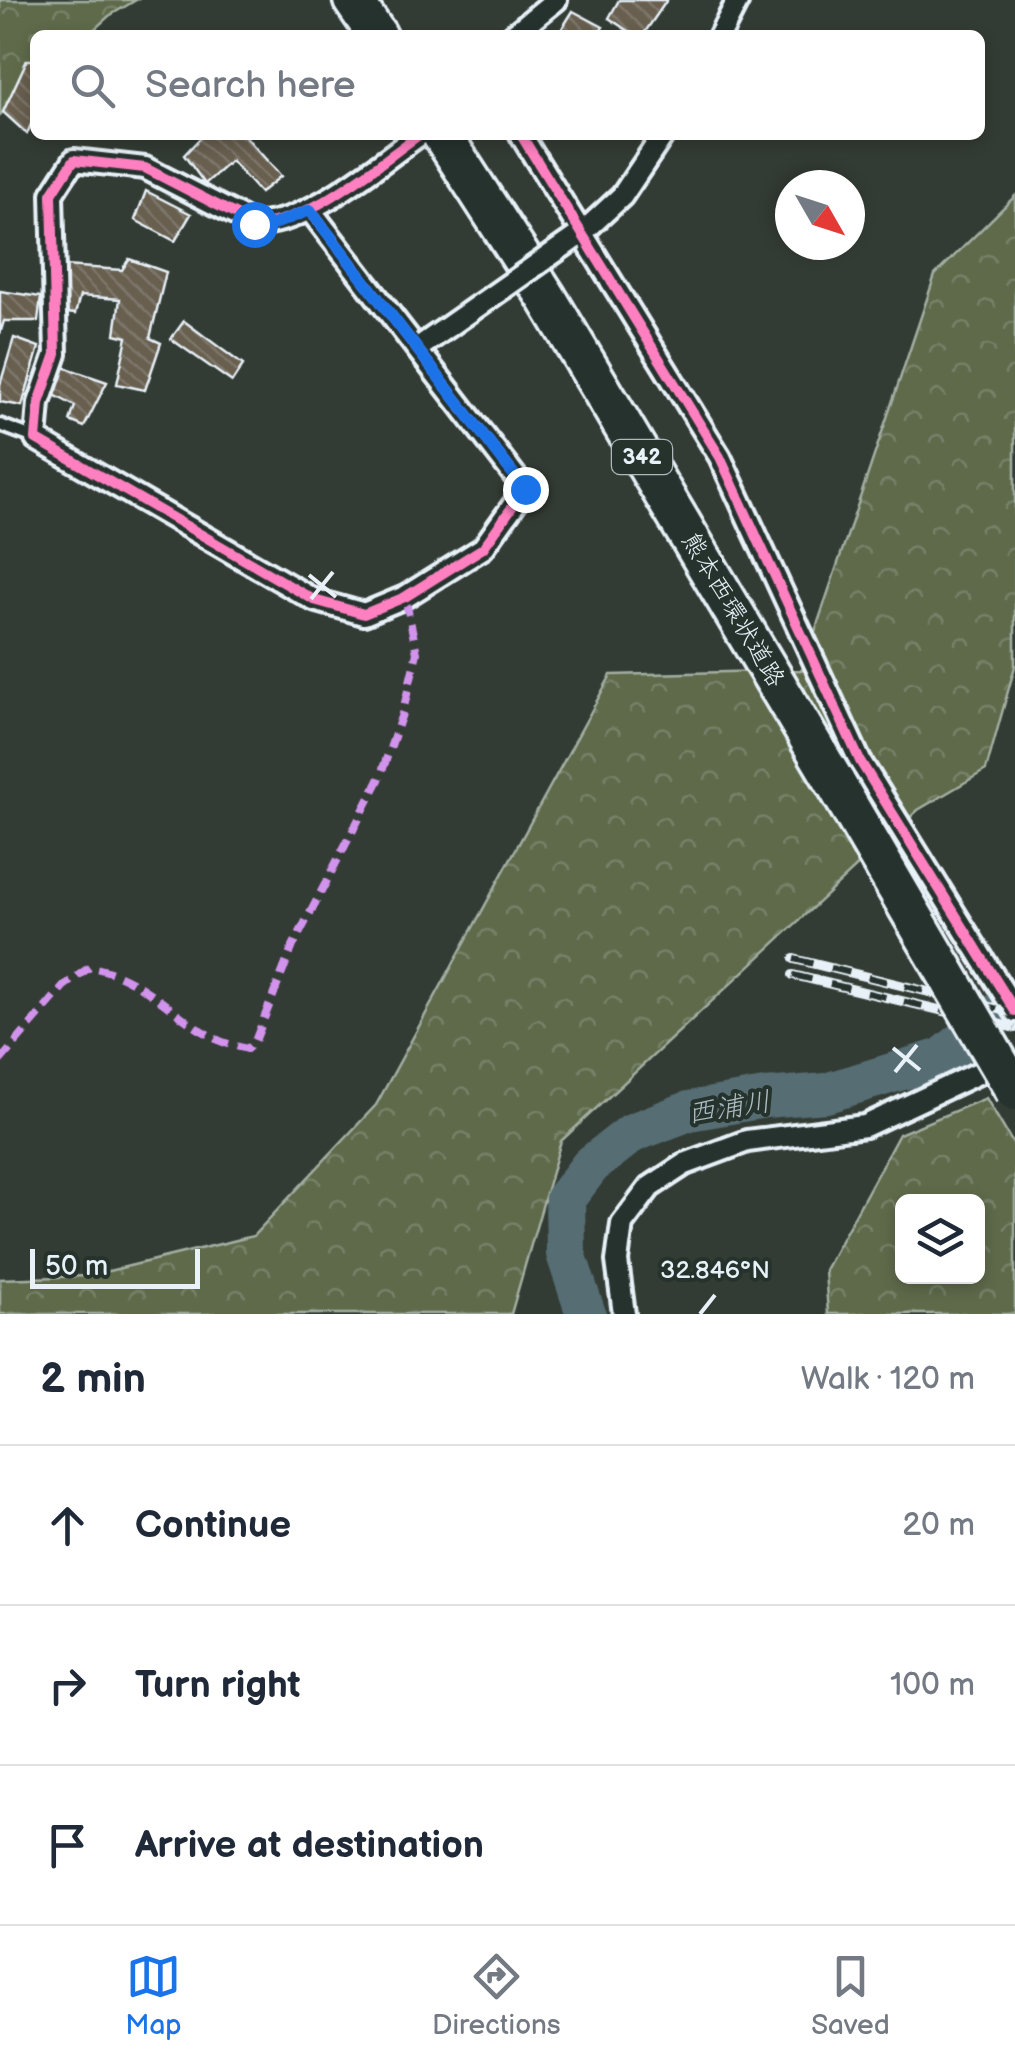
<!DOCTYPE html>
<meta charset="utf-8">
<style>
:root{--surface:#fff;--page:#f6f6f7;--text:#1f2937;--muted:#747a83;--line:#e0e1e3;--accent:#1a73e8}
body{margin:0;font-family:"Balsamiq Sans","Klee One",sans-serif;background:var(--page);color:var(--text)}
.controls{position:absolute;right:30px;bottom:30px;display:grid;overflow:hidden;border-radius:15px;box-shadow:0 5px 15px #0003}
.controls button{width:90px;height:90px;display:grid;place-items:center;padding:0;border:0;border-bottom:2px solid var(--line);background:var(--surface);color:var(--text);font:50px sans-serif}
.compass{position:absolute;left:775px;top:170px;width:90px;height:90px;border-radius:50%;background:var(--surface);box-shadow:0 5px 15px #0003;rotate:129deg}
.scale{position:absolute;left:30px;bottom:25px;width:170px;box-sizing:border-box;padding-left:10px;border:5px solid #e8f1f8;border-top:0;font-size:28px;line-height:35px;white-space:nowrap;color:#e8f1f8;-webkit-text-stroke:8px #26332d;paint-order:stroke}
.stop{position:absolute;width:30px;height:30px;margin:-22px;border:8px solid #1a73e8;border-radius:50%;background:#fff}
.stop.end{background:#1a73e8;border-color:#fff;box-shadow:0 2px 10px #0008}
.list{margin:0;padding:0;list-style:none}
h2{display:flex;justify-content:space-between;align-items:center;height:130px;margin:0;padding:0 40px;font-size:42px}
h2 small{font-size:32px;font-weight:400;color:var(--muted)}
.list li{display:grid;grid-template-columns:65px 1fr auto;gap:30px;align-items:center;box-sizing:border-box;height:160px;padding:0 40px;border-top:2px solid var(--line)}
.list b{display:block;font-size:38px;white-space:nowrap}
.list em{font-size:32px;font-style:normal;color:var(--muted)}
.icon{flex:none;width:55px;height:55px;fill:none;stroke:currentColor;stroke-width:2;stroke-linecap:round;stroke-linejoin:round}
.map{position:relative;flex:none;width:1015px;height:1314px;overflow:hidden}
.search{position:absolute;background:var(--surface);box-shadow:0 5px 15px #0003;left:30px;right:30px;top:30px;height:110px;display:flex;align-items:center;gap:25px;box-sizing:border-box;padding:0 35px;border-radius:15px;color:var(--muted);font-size:38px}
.sheet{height:610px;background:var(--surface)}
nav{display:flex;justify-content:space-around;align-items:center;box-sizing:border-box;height:140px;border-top:2px solid var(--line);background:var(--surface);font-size:28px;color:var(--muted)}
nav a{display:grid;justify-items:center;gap:5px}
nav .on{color:var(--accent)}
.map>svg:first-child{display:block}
</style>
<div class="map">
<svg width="1015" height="1314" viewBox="0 0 1015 1314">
<defs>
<pattern id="forest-crowns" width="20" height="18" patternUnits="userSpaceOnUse" patternTransform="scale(2.5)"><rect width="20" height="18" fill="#5f6b4c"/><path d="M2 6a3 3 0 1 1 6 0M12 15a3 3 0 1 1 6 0" fill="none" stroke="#768167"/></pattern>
<pattern id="building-back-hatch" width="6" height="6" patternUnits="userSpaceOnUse" patternTransform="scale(2.5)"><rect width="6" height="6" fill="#675f50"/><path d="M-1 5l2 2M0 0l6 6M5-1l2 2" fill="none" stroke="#7d766a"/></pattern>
</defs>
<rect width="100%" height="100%" fill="#333c34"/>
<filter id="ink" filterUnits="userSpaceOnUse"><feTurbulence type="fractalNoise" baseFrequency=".01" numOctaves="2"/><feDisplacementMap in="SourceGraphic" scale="20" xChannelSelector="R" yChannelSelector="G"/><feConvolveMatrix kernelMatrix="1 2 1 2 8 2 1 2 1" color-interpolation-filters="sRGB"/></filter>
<g filter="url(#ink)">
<path fill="url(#forest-crowns)" stroke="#a4aea2" stroke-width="2.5" fill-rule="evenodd" d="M0,0H136L109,16L88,35H35V83L0,115Z
M1015,196V666L986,770L918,810L561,1141L511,1314H0V1279L88,1276L253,1236L376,1105L611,675L802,670L935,275Z
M986,1098L1015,1147V1314H828L825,1270L899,1134ZM902,1202H978V1276H902Z"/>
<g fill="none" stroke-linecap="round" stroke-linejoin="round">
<path stroke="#546d73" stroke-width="40" d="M586,1314L566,1254L565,1199L591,1165L632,1133L689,1111L765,1098L826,1093L942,1058L1015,999"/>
</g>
<path fill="url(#building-back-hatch)" stroke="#e8f1f8" stroke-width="2.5" d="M619,0H667L643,35H634L609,18Z
M573,11L603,27L598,35H558Z
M27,60H35V115L27,134L3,112Z
M203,135H244L281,176L260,193L231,161L205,184L184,155Z
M146,191L191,214L175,241L135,220Z
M129,259L166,272L150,338L161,343L145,390L117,384L127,337L115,334L120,299L80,296L75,314L60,312L65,266L122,270Z
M0,291L41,297L38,321H4L0,334Z
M184,321L243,365L232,382L171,339Z
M14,338L39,347L22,406L0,402V385Z
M52,363L107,382L84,427L70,421L75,406L45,390Z"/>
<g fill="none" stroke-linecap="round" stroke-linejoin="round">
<g stroke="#e8f1f8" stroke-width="18">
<path id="lane" d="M0,425L35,438"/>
</g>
<g stroke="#e8f1f8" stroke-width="28">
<path id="street" d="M513,35L556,0
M720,35L738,0
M521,135L720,457L860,761L1015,1011
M310,210L525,489L483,548L405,597L364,614L314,600L36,439L39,403L56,354L52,194L74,160L145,168L254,224C307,226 376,165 419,135
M582,233L622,196L663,135
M624,1314L617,1261L622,1224L650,1187L685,1164L747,1141L865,1126L1004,1061"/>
</g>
<g stroke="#e8f1f8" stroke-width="45">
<path id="highway" d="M353,0L377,35
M442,135L547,298L836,784"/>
</g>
<use href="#lane" stroke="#26332d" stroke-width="10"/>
<use href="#street" stroke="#26332d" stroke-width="20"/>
<use href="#highway" stroke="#26332d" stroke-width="38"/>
<g stroke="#e8f1f8" stroke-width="10">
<path id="rail" d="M794,959L1015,1013
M793,975L1015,1028"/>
</g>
<use href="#rail" stroke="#26332d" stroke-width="6" stroke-dasharray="19" stroke-linecap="butt"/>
<g stroke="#e8f1f8" stroke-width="28" stroke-linecap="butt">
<path id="street-bridge" d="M418,348L582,233"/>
</g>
<g stroke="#e8f1f8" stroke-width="45" stroke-linecap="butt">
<path id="highway-bridge" d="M836,784L1015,1091"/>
</g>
<use href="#street-bridge" stroke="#26332d" stroke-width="20"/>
<use href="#highway-bridge" stroke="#26332d" stroke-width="38"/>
<path stroke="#d193ec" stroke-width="8" stroke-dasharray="15 8" stroke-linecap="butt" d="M0,1061L64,986L90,967C141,975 172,1016 216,1039C225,1044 237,1046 247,1049L255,1041L293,946L379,780L403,711L417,653L405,597"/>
<g stroke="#26332d" stroke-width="16">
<path id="cycleway" d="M521,135L720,457L860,761L1015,1011
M310,210L525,489L483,548L405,597L364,614L314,600L36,439L39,403L56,354L52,194L74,160L145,168L254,224C307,226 376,165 419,135"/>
</g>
<use href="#cycleway" stroke="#ff80c0" stroke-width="10"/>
</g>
</g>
<g fill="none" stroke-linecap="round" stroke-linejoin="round" filter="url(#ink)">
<path stroke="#1a73e8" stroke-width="12" d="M254,224L272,225L310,210L525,489"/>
</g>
<path fill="none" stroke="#e8f1f8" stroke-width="4" d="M309,575L336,597M311,599L333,572M893,1048L920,1070M895,1072L917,1045M700,1314L715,1295"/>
<g text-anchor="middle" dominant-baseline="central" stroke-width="8" stroke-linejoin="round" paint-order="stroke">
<rect fill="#26332d" stroke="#aeb8bb" stroke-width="2.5" x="612" y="440" width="60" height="34" rx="8"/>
<g font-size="22" font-weight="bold" fill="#e8f1f8">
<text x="642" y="457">342</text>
</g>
<g font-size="25" fill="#e8f1f8" stroke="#26332d">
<text transform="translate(733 610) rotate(59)">熊本西環状道路</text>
</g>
<g font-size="28" font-style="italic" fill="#adbcc3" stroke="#26332d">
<text transform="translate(729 1108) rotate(-9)">西浦川</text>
</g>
</g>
<g font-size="25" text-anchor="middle" fill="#e8f1f8" stroke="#26332d" stroke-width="8" stroke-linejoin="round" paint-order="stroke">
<text x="715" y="1278">32.846°N</text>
</g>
</svg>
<div class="controls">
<button><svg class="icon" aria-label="layers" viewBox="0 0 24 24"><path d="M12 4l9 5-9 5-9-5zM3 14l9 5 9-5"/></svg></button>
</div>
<svg class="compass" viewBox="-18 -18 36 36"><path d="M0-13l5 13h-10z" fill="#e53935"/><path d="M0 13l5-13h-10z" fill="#747a83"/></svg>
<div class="scale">50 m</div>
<div class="stop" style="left:254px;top:224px"></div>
<div class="stop end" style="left:525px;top:489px"></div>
<div class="search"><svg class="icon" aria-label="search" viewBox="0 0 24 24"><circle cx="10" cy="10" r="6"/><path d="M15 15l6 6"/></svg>Search here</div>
</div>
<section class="sheet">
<h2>2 min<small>Walk · 120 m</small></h2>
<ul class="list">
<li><svg class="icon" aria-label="ahead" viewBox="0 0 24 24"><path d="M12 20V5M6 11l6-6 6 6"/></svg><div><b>Continue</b></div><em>20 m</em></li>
<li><svg class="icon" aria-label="right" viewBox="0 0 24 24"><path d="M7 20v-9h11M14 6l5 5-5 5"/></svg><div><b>Turn right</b></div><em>100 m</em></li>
<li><svg class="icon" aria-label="arrive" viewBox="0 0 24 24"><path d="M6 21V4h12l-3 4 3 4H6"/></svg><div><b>Arrive at destination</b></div></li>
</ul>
</section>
<nav>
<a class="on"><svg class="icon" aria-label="map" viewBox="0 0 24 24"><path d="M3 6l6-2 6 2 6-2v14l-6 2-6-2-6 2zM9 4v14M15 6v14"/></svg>Map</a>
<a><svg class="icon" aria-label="directions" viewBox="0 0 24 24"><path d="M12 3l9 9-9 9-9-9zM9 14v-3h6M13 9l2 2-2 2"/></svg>Directions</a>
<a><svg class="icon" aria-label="saved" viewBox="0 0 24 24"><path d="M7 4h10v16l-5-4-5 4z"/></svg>Saved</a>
</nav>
